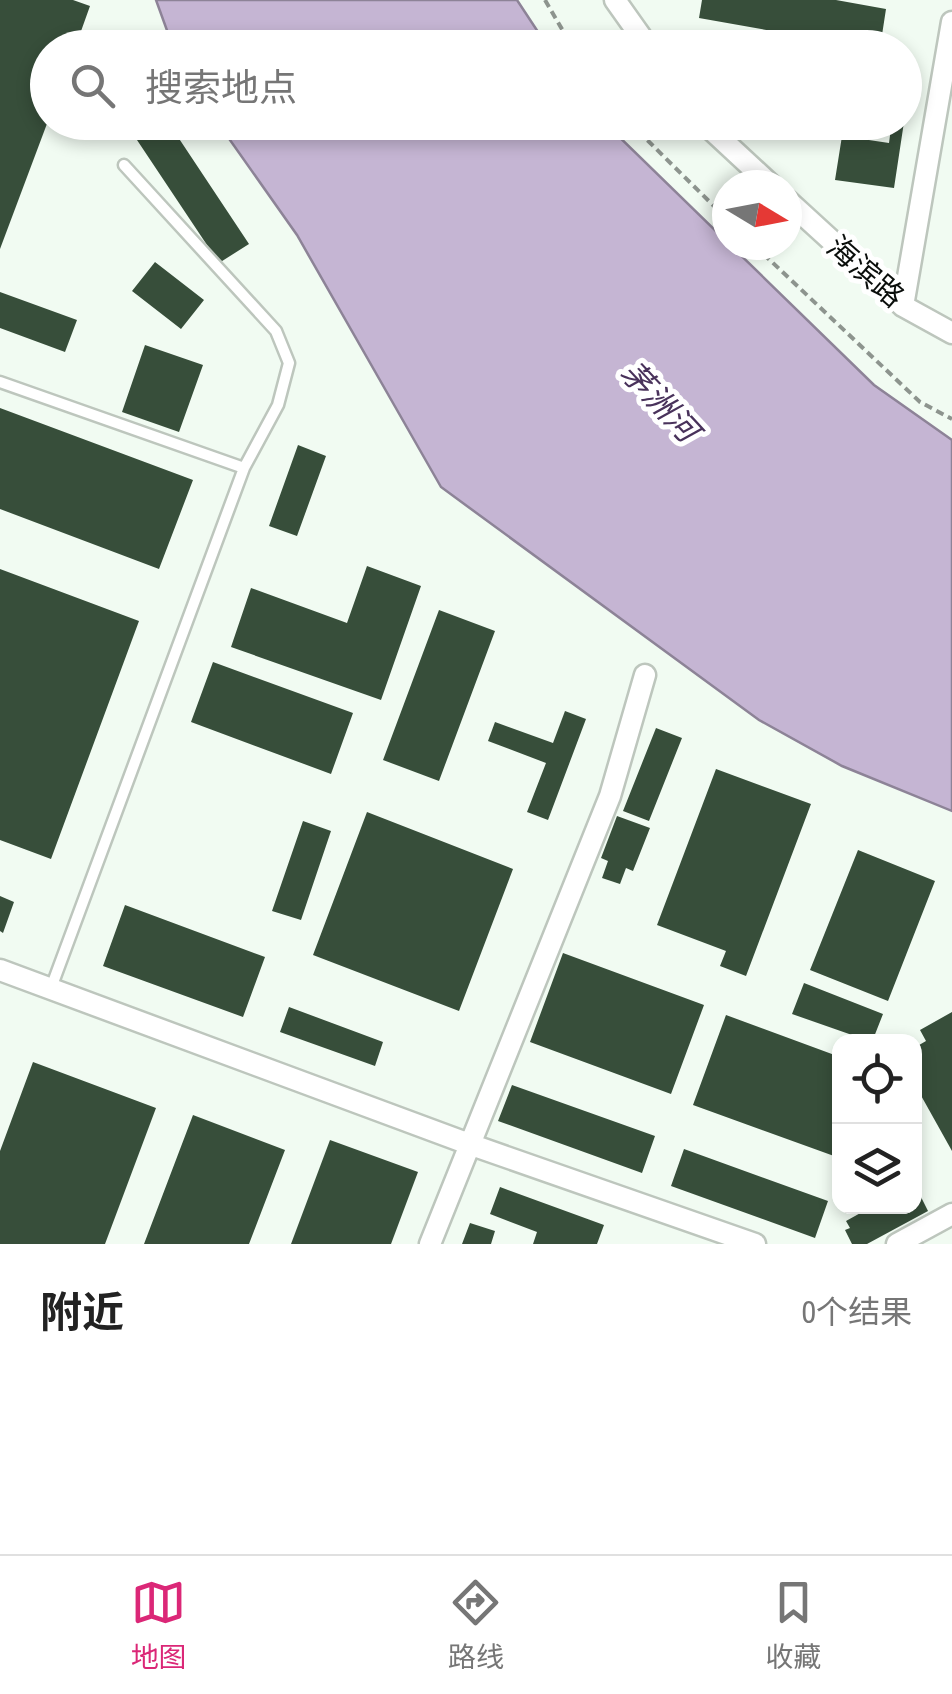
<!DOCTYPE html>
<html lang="zh">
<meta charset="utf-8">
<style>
:root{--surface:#fff;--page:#f6f6f6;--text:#222;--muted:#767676;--line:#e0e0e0;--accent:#db2777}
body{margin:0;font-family:"Archivo Narrow","Noto Sans SC",sans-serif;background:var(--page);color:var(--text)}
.controls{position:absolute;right:30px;bottom:30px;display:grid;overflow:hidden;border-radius:20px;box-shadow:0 5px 15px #0003}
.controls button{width:90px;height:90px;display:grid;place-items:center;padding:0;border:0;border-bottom:2px solid var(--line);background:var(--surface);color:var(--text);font:50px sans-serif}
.compass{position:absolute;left:712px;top:170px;width:90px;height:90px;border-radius:50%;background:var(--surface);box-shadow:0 5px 15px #0003;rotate:100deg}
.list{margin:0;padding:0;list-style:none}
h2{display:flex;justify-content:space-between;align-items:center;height:130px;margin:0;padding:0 40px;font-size:42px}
h2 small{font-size:32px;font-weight:400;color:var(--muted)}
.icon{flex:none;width:55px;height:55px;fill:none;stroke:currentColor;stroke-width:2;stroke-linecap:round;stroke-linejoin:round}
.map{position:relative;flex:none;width:952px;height:1244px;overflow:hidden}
.search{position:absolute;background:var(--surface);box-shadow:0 5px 15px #0003;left:30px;right:30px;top:30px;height:110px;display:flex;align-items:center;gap:25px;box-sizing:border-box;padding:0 35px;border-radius:55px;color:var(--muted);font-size:38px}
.sheet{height:310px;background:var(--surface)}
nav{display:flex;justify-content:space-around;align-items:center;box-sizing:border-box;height:140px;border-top:2px solid var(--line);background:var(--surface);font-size:28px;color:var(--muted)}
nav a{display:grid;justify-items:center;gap:5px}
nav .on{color:var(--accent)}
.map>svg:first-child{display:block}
</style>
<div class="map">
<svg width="952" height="1244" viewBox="0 0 952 1244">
<rect width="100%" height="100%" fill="#f1fbf2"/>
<path fill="#c5b5d3" stroke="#8d8397" stroke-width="2.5" d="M156,0H517L548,47H173Z
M218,123H605L874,385L952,440V811L842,766L759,720L441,487L297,235Z"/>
<path fill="#374e3a" d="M0,0H73L90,6L75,48H48V121L0,249Z
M702,0H836L886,9L880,48H868L699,18Z
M904,69L912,70L907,106H904Z
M125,122H168L249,244L219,263Z
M868,122H904L894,188L835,180L842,136L889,143L891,128Z
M155,262L204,300L181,329L132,291Z
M0,292L77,320L65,352L0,328Z
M145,345L203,365L179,432L122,412Z
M0,408L193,480L159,569L0,509Z
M298,445L326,456L297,536L269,526Z
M367,566L421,586L381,700L231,647L251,588L347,623Z
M0,569L139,621L51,859L0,840Z
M439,610L495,631L439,781L383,760Z
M213,662L353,713L331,774L191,722Z
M565,711L586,719L548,820L527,812L546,763L488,741L495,722L553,743Z
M656,728L682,738L649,821L623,811Z
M716,769L811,804L746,976L720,966L726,951L657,925Z
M367,812L513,869L459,1011L313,955Z
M617,816L650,828L633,871L626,868L620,884L602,878L608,861L601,858Z
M303,821L331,831L301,920L272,911Z
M858,850L935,881L888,1001L810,970Z
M0,896L14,902L3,933L0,931Z
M125,905L265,957L243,1017L103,966Z
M563,953L704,1005L671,1094L530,1042Z
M804,983L883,1014L872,1042L792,1014Z
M289,1007L383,1042L375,1066L280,1032Z
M952,1012V1151L914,1083V1048L926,1041L920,1030Z
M726,1015L840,1057V1141L834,1156L693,1105Z
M33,1062L156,1108L105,1244H0V1151Z
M512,1085L655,1136L642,1173L498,1121Z
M193,1115L285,1150L249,1244H144Z
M330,1140L418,1172L391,1244H291Z
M684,1149L828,1201L815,1238L671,1186Z
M500,1187L604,1225L597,1244H533L537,1232L490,1214Z
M918,1191L928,1211L867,1244H852L845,1230L850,1228L846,1221L873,1206H914Z
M470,1223L495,1231L491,1244H462Z"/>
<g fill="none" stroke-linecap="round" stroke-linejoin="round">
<g stroke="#bdc6bd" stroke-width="15">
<path id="lane" d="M124,165L276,331L289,363L278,405L244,468
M0,382L244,468L51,988"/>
</g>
<g stroke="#bdc6bd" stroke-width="25">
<path id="street" d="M615,0L649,48
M703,122L771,185
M787,200L903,306L952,333
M903,306L952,22
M0,970L469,1144L755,1244
M430,1244L610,796L645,675
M897,1244L952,1214"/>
</g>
<path stroke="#8d948e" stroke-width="4" stroke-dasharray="8 5" stroke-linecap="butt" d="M545,0L573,48
M629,122L727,219
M754,245L920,402L952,419"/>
<use href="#lane" stroke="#fff" stroke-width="10"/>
<use href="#street" stroke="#fff" stroke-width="20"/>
</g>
<g text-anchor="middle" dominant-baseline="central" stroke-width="10" stroke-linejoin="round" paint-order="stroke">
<g font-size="30" fill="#0a0e0b" stroke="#fff">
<text transform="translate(866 271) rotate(41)">海滨路</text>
</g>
<g font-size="32" font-style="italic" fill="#49325b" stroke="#fff">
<text transform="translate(660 401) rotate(47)">茅洲河</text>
</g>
</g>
</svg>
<div class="controls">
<button><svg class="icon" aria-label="locate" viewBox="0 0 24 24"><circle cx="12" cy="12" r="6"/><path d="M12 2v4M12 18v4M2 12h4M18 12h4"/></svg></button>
<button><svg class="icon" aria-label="layers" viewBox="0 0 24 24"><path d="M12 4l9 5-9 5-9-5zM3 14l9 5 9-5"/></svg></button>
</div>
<svg class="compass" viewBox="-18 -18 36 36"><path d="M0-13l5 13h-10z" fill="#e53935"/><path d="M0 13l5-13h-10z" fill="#767676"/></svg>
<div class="search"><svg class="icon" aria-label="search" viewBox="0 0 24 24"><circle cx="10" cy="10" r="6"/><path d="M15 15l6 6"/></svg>搜索地点</div>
</div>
<section class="sheet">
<h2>附近<small>0个结果</small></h2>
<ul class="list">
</ul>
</section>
<nav>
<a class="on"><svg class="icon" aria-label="map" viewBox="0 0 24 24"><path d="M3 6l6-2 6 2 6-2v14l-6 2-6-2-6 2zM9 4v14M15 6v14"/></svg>地图</a>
<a><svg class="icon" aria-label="directions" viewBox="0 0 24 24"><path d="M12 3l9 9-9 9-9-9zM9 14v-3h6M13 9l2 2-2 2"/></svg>路线</a>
<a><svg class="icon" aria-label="saved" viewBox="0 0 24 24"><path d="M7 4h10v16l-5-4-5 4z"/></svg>收藏</a>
</nav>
